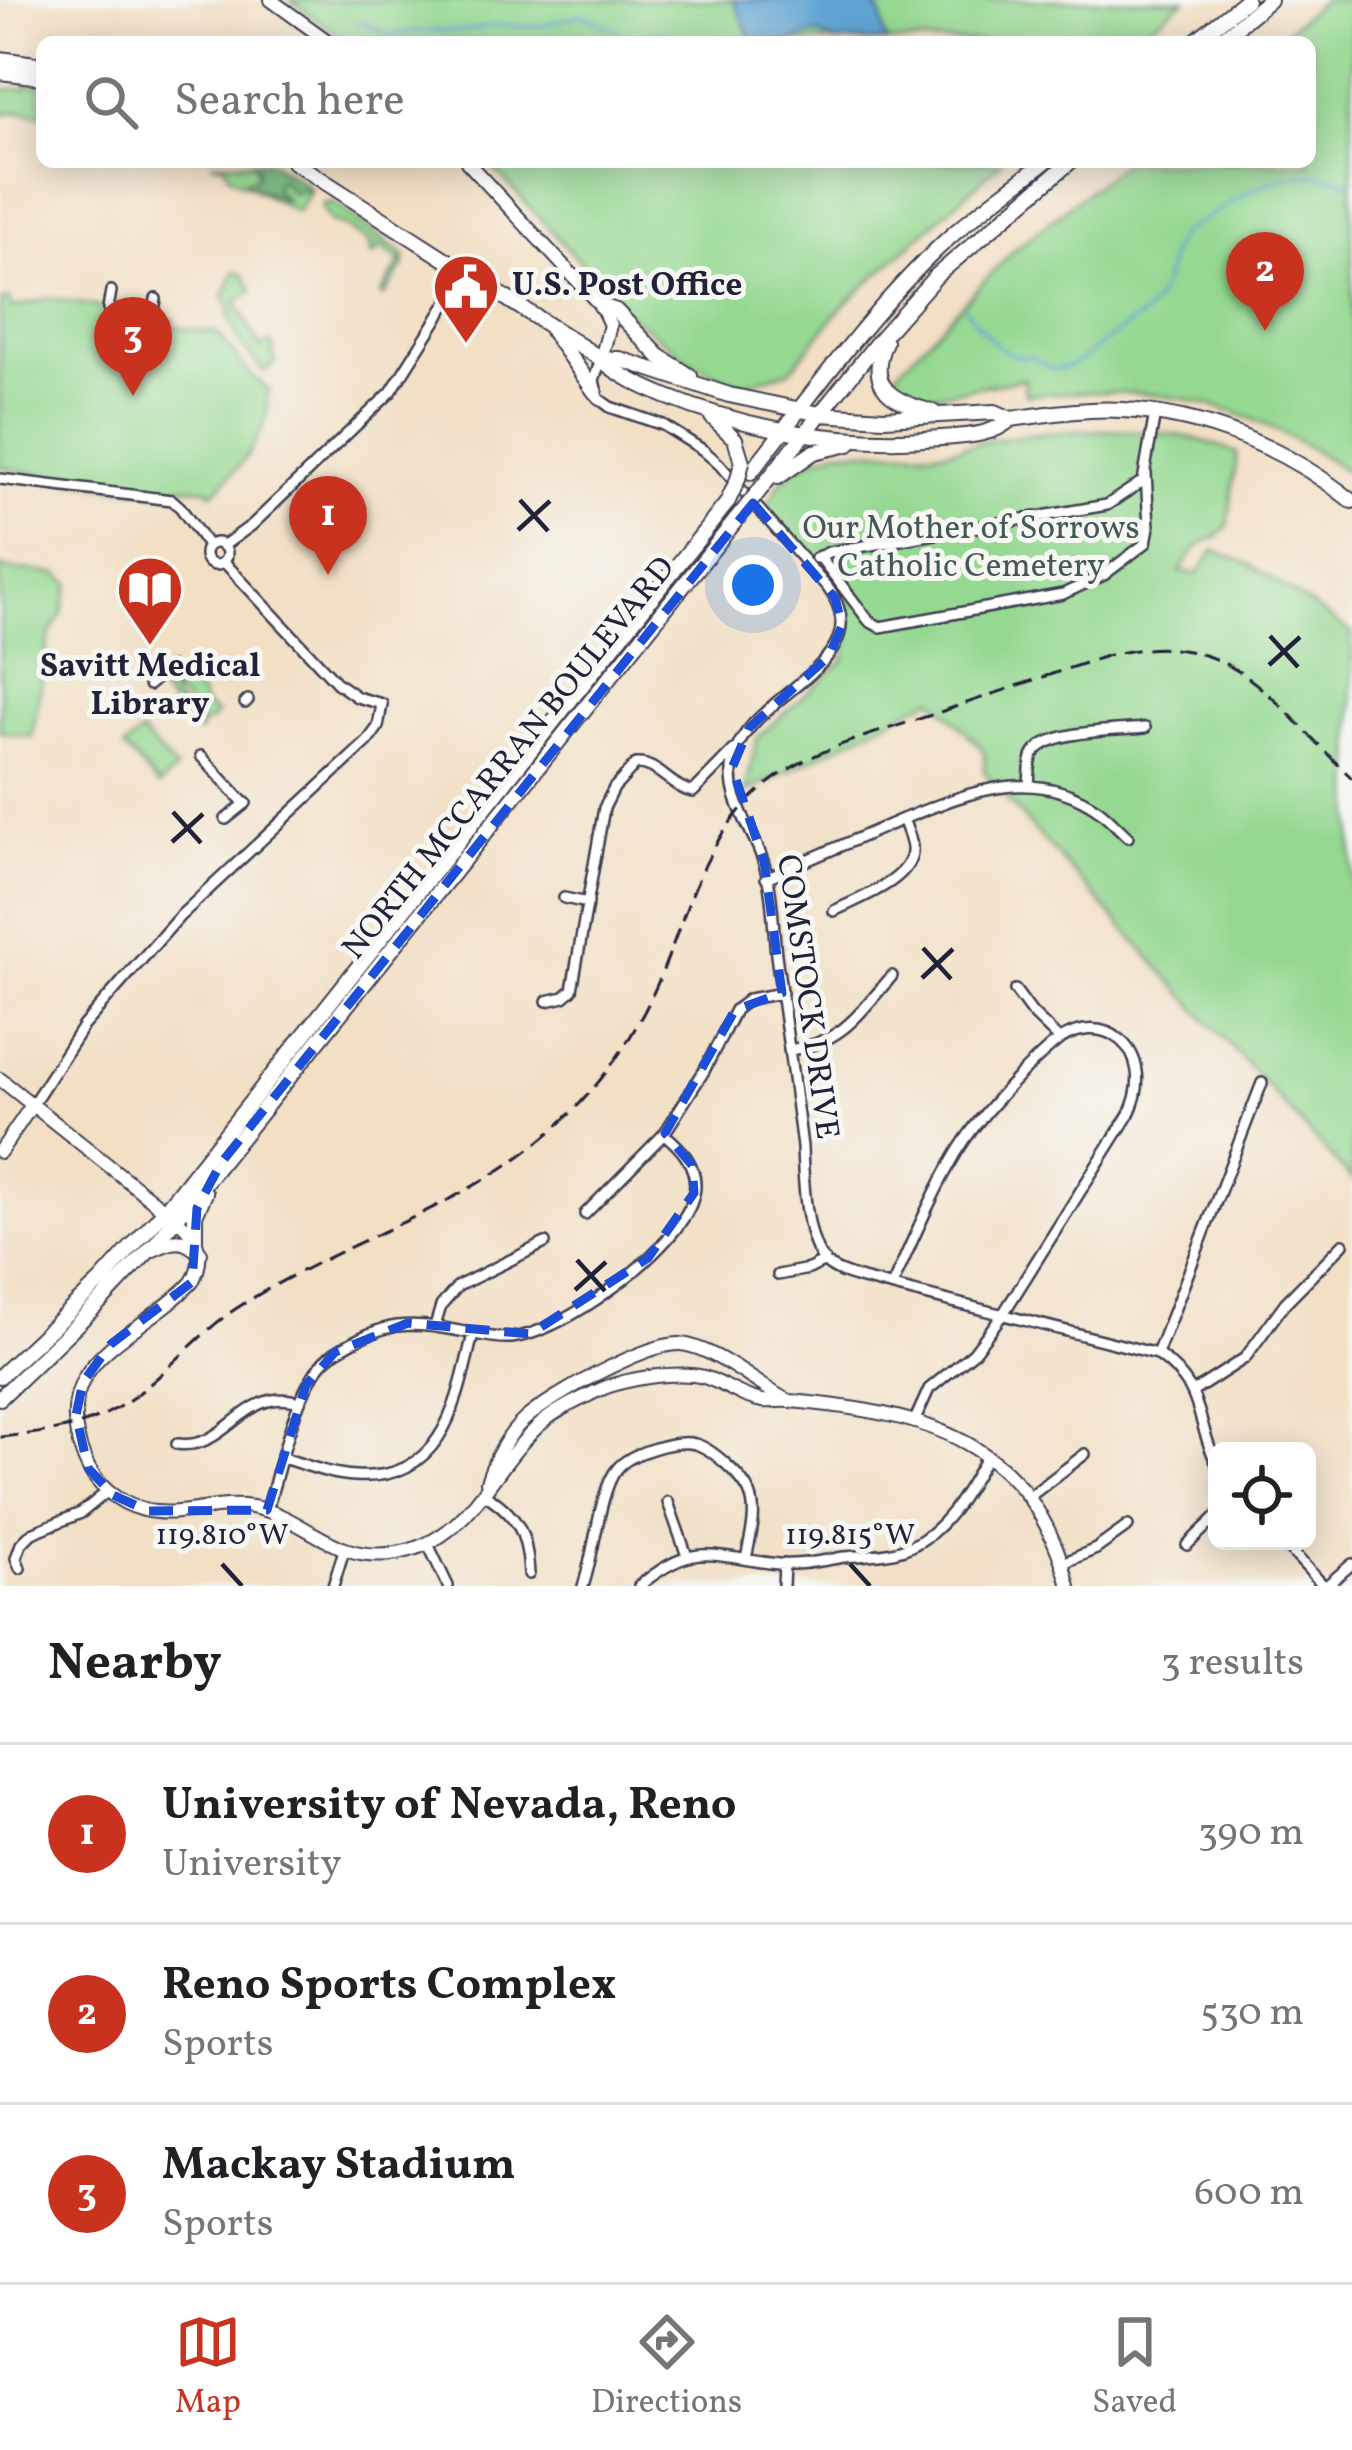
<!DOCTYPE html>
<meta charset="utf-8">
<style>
:root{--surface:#fff;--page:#f6f6f6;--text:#202124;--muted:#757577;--line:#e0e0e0;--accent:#c8321e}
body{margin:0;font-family:Vollkorn,serif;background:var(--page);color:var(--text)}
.controls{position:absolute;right:36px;bottom:36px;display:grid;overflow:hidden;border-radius:18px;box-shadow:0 6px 30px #0003}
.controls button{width:108px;height:108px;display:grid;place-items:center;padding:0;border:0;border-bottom:3px solid var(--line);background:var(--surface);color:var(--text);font:60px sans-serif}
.you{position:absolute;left:753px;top:585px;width:42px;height:42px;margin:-30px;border:9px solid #fff;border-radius:50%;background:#1a73e8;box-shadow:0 0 0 18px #1a73e833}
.badge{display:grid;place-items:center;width:78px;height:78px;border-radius:50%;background:var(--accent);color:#fff;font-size:39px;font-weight:700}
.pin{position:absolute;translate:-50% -99px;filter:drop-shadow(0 3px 6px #0008)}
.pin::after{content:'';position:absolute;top:63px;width:42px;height:36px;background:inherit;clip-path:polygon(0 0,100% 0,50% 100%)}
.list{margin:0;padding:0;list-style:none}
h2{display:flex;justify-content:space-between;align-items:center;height:156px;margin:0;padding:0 48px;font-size:51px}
h2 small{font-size:39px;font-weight:400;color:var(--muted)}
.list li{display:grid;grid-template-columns:78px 1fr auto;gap:36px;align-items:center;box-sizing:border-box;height:180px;padding:0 48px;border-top:3px solid var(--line)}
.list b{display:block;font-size:45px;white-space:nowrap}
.list p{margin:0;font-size:39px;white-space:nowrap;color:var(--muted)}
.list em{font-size:39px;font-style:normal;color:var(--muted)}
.icon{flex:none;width:66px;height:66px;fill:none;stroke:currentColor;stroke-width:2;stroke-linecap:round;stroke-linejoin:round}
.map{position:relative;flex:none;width:1352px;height:1586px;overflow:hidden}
.search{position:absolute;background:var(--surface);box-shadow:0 6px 30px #0003;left:36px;right:36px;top:36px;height:132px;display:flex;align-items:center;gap:30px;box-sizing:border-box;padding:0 42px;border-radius:18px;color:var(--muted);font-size:45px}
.sheet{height:696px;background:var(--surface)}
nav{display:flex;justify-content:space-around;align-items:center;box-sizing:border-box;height:168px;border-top:3px solid var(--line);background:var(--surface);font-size:33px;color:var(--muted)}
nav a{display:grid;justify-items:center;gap:6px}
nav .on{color:var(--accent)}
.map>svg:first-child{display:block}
</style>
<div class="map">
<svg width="1352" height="1586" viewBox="0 0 1352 1586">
<rect width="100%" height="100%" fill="#f6f6f2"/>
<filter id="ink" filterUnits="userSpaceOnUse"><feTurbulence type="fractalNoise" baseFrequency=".00833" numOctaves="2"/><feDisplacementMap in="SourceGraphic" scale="24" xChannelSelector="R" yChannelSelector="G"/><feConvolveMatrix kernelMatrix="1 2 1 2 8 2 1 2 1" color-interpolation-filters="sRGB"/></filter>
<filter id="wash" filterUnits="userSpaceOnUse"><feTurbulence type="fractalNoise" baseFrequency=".004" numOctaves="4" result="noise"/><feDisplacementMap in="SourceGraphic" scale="48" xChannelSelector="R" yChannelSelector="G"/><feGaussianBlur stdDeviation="2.7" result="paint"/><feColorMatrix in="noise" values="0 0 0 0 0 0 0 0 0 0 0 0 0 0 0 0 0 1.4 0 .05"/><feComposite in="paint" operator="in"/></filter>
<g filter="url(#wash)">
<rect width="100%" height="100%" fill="#f2dfc4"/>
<path fill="#94d891" stroke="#5b7d66" stroke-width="3" d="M290,0H1185L1129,42H348Z
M1323,0H1352V475C1236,396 1164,386 1026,395L1023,379L916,398L891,378L1015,249L1124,162H1310V42H1272Z
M28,84L42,85V115L20,111L0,114V90L26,88Z
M211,162H271L303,183L310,191L297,212L230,176L225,165Z
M488,162H1001L842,307L790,371L744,384L727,380L690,361L629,315Z
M332,202L405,256L403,267L384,296H381L382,292L401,261L380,247L374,255L369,252L373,245L341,224L331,222L322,208L323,204Z
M235,271L244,275L252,291L236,302L260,347L270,342L275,349L272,351L276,362L264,372L241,345L228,316L231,314L224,295Z
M50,298L116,310L118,305L145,310V315L173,320L172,327L217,333L250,374L269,390C265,401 269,409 265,420C255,450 235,473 213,493L210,490L180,486L169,493L42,478V474L0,467V301L9,299L12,308Z
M1103,430C1154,432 1189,432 1237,453L1228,526L1216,538L1205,541L1197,547L1180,572L1197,574L1215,550L1251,565L1352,633V1180L998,790L984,771L985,756L981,747L933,698L745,793L757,738L845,659L850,607L767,507L781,481L803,463L838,450L943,451L991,440L1046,433Z
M0,568L58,574L70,584L61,615L49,636L32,737L0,732Z
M183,678L201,695L204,705L217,714L210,722L196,723L183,699L171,691C172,698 195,724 203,727L198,733L161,693L167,688L171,691V684Z
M141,733L176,770L159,786L124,748Z"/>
<path fill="#77b87b" stroke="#4c6d5b" stroke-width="3" d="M252,162H271C283,173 298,177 309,188L307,197V192L303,189L295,193L289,191L281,179L277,181L275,188L287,201L241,182L257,177V168Z"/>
<path fill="#5fa4d4" stroke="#406388" stroke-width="3" d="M733,0H853C891,7 877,14 887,42H838L815,34L791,42H753Z"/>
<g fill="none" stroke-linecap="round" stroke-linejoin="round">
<path stroke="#5fa4d4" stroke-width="3" d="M355,23L363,22L386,34H398L417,31H464L491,26H539L581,15L597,20L630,40L659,32L682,42
M738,42L749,38
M965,307C978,325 998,353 1020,357C1023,357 1027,356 1030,357C1043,361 1048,372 1064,368C1081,363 1091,352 1104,342C1121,329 1143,320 1155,301C1170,280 1165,250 1183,232C1240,200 1282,155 1352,184"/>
</g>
</g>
<g filter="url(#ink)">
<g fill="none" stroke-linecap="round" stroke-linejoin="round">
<g stroke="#413e50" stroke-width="14">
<path id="street" d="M108,309L111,291
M153,316L156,299
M601,359L594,380L598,398L610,407L663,425L703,450L719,464L828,588C884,665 745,693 733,761C726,800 754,829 764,864C773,893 773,926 776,955C785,1019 794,1083 802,1147C803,1176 805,1242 826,1263C836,1272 850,1275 862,1279L1157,1354C1207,1390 1193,1416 1217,1464
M0,479L172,500L180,507L208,546
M205 554a11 11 0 1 1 22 0a11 11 0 1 1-22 0Z
M223,546L252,525L391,392L466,273
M819,556L869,621L880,627L1063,594L1104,575L1146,543L1149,527L1146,473
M816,558L829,552L1107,505L1143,481L1155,413
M149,685L170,667
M245,703L248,700
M201,756L245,804
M1029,785C1030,776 1029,763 1033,755C1046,729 1118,731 1145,728
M226,819L246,803
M903,819C969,792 1034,764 1100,811C1110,819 1119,829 1128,837
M766,878L903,819C906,827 911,838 912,847C916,879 857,899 834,911
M564,898L588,903
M1015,990L1032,1013L1060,1040
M547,1001L564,997L572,990L604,808L614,788L636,764C657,762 671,788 693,792L734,750
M789,1050C843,1043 858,1014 892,976
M32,1105L83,1026L179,917L367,742L378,727L382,704L357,697L337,683L224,562
M585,1214L664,1134L704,1071L735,1010L749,999L782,993
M778,1275L809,1269L825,1261
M892,1286C912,1242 932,1194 957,1152C979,1116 1018,1075 1050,1047C1101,1002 1160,1051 1129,1114L1003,1314L973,1353L929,1389L915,1420
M435,1326L441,1306L458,1286L545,1243
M1157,1354L1262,1083
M1194,1391L1245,1358L1285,1303L1343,1244
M177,1444C229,1451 242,1385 300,1402
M283,1458C306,1465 331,1475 355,1476C445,1482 457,1400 473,1334
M483,1493C518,1515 527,1533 529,1574
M1029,1497L1085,1454
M668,1502L687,1556
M267,1510C280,1468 297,1376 334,1353C385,1320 408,1321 465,1332C480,1335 495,1339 511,1338C564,1333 671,1253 691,1204C703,1174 686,1151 664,1134
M1282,1541L1324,1586
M428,1544L448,1586
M1187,1545L1217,1516
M1063,1563L1096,1549L1128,1526
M20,1568L16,1558L21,1544L32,1533L81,1513L108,1491
M333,1586L344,1550
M583,1586C594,1556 600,1488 617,1469C629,1453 676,1439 695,1444C712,1448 744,1478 750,1494C758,1514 750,1538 746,1559
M639,1586C693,1542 707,1555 770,1563C794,1567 820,1561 844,1557C865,1555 890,1555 909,1547C947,1531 968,1489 987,1456
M783,1586L784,1564
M1326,1586L1352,1564"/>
</g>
<g stroke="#413e50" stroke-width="16">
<path id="secondary" d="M271,0L329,42
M467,162L601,306L610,325L601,359
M0,1079L182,1224C200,1241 205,1259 192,1282C142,1337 44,1358 84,1458C94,1484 117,1503 144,1510C180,1519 216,1501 252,1507C307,1516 331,1564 397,1553C471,1541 490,1467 542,1423C556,1410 579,1400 597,1391C622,1379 677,1370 704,1377C724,1383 741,1398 763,1401C771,1402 781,1400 790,1401C926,1413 1030,1439 1069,1586
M0,1152L32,1105
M487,1482C494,1460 507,1435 525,1419C551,1396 647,1342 681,1344C713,1347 757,1384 786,1400"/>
</g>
<g stroke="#413e50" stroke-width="18">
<path id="primary" d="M1194,42L1246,0
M1218,42L1269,0
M0,59L42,65
M0,72L42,77
M294,162L601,359C619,376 642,386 665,396C751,431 848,446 941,438C966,436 992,436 1011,419
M601,306L616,311L659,356L690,376
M552,331L595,392
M885,342C865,388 894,402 933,412
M601,359H620L729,395L820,414L884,418L995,412L1011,419C1048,414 1085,408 1122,410C1206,414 1287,449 1352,501
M712,417L735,439L742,462
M751,472C810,397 867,316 936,250C969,218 1008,190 1045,162
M778,477L814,452L849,444
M763,486L876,344L936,276L1070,162
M195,1240V1215L205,1193
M153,1249C173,1240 183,1236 200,1253
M0,1376L101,1281L165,1210L727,503
M0,1398L104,1298L157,1242L740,515"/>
</g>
<use href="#street" stroke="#fff" stroke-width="9"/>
<use href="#secondary" stroke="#fff" stroke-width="12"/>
<use href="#primary" stroke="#fff" stroke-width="14"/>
<path stroke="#22223b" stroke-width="3" stroke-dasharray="18 9" stroke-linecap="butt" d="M0,1437C37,1433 72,1431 106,1414C158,1388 191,1337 240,1306C370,1223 512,1201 610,1067C629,1041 646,1011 659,980C687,913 703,840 760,790C805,751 868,736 925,717C985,697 1045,676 1106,656C1232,623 1272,703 1352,778"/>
<g stroke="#413e50" stroke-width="18" stroke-linecap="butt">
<path id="primary-bridge" d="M727,503L738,479L742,462
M740,515L763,486"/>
</g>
<use href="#primary-bridge" stroke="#fff" stroke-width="14"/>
</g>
</g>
<path fill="none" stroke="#1d4ed8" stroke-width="9" stroke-dasharray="24 15" stroke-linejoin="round" d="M753,503L835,598L842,626L829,656L749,728L732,768L764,861L782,993L735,1010L665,1133L692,1165L694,1193L648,1258L530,1334L408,1323L335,1352L306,1385L267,1510L148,1511L113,1495L88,1468L76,1415L83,1382L111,1344L192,1282L197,1208L221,1163Z"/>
<path fill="none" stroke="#22223b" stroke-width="4.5" d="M520,500L548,531M518,530L550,501M1270,636L1298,667M1269,665L1300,637M173,812L201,843M172,842L203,814M923,948L951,979M922,978L953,949M577,1260L605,1291M575,1290L606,1262M222,1564L242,1586M850,1564L870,1586"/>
<defs>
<g id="civic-pin" transform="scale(3.45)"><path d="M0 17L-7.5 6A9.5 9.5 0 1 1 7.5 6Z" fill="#c8321e" stroke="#f6f6f2"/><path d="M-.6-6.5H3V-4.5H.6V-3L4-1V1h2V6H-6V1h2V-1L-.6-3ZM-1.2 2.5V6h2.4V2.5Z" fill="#fff"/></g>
<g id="library-pin" transform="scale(3.45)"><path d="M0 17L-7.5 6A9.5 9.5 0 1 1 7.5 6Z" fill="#c8321e" stroke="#f6f6f2"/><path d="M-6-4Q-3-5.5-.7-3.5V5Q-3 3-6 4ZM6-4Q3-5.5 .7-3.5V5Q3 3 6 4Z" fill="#fff"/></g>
</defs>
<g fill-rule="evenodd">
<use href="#civic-pin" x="466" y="287"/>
<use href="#library-pin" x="150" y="589"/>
</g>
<g text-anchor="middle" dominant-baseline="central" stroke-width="10" stroke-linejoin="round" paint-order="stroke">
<g font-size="33" font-weight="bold" fill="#22223b" stroke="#f6f6f2" text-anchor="start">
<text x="512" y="287">U.S. Post Office</text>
<text x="150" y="668" text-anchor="middle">Savitt Medical<tspan x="150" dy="38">Library</tspan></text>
</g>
<g font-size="33" fill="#445955" stroke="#f6f6f2">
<text x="971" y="530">Our Mother of Sorrows<tspan x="971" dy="38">Catholic Cemetery</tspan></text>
</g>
<g font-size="33" fill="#22223b" stroke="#f6f6f2">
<text transform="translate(510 759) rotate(-51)">NORTH MCCARRAN BOULEVARD</text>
<text transform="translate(806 997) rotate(82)">COMSTOCK DRIVE</text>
</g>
</g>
<g font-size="30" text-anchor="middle" fill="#22223b" stroke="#f6f6f2" stroke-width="10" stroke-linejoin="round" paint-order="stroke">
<text x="222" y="1544">119.810°W</text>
<text x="850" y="1544">119.815°W</text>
</g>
</svg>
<div class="controls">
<button><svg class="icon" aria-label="locate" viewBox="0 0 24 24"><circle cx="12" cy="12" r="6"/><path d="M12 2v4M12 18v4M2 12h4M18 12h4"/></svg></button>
</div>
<div class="you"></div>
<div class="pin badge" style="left:328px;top:575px">1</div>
<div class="pin badge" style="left:1265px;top:331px">2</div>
<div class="pin badge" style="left:133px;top:396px">3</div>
<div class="search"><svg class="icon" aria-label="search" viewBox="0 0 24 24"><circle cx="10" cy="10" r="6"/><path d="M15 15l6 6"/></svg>Search here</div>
</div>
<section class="sheet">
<h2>Nearby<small>3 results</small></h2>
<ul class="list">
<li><span class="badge">1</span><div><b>University of Nevada, Reno</b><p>University</p></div><em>390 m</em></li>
<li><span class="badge">2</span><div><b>Reno Sports Complex</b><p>Sports</p></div><em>530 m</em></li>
<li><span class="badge">3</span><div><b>Mackay Stadium</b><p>Sports</p></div><em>600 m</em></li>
</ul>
</section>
<nav>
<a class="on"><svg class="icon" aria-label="map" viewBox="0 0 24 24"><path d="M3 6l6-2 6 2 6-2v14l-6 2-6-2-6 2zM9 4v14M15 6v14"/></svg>Map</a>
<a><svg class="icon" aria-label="directions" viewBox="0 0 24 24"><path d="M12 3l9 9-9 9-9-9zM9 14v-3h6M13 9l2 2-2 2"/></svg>Directions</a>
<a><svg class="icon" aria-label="saved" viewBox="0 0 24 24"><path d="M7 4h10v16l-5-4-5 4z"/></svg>Saved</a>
</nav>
